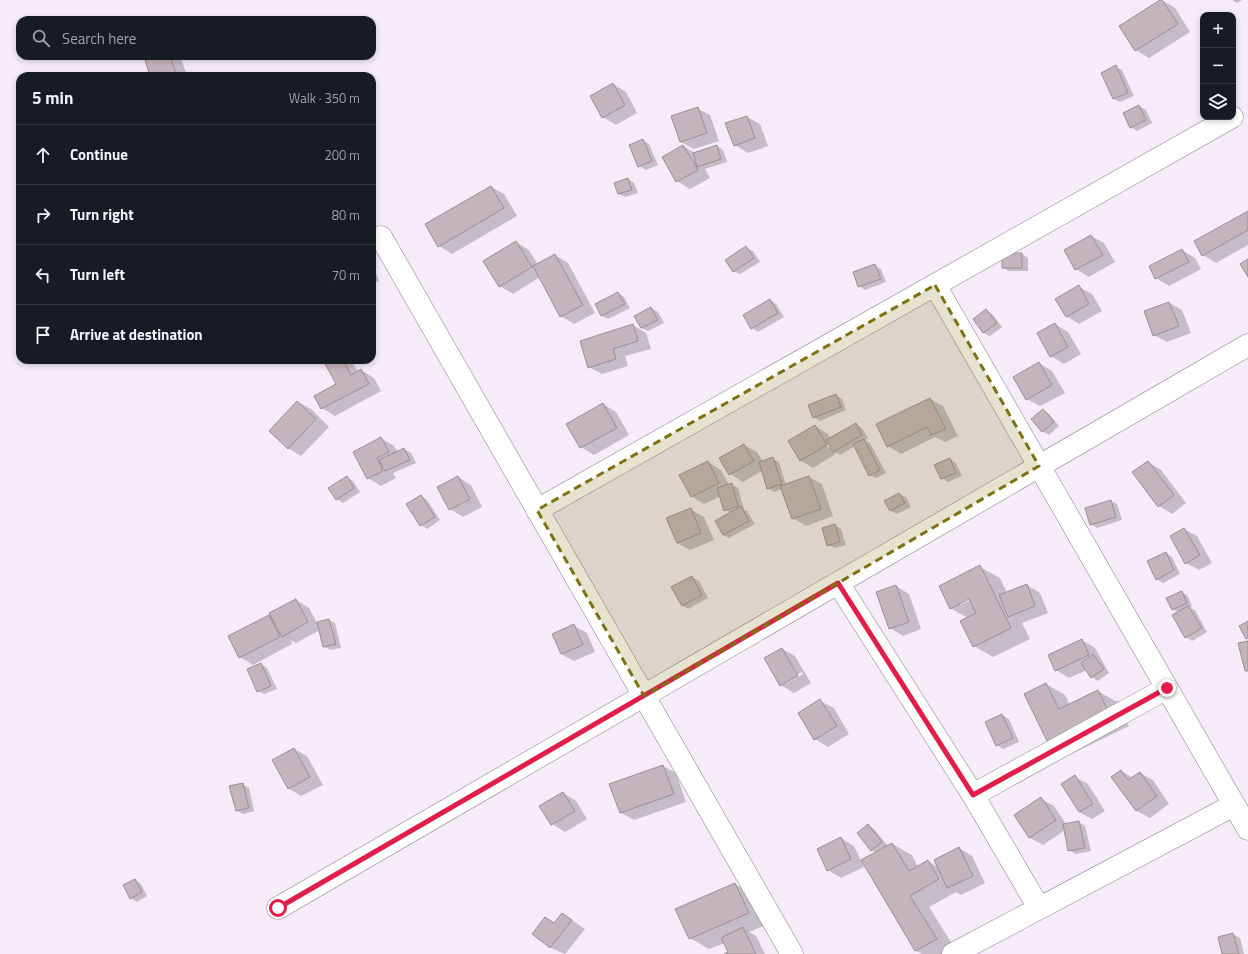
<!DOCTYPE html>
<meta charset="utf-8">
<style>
:root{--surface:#171b24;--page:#20242c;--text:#f1f3f6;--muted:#9ea1a6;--line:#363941}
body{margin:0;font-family:"Titillium Web",sans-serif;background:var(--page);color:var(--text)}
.controls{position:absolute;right:12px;top:12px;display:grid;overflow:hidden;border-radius:8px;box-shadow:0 2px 6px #0003}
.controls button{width:36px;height:36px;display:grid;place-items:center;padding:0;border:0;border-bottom:1px solid var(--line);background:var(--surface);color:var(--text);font:20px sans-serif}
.stop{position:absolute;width:12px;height:12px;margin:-9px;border:3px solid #e11d48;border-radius:50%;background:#fff}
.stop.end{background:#e11d48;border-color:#fff;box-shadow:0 1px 4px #0008}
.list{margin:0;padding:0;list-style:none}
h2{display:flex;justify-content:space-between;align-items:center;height:52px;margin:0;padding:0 16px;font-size:17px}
h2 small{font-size:13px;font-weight:400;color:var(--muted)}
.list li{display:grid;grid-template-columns:26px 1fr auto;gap:12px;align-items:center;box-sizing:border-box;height:60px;padding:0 16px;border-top:1px solid var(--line)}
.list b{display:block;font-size:15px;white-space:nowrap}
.list em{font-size:13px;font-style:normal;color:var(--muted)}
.icon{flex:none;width:22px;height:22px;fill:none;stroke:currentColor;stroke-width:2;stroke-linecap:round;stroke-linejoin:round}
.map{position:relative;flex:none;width:1248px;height:954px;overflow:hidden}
.search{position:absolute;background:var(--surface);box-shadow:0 2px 6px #0003;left:16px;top:16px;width:360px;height:44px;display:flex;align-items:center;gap:10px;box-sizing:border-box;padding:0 14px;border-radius:12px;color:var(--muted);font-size:15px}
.panel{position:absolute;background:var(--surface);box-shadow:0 2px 6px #0003;left:16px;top:72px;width:360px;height:292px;border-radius:12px}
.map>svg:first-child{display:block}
</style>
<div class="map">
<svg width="1248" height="954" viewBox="0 0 1248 954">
<rect width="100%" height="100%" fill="#f6ebf9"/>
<path fill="#0003" fill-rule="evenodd" d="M1162,0L1175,8L1190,32L1149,58L1136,50Z
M1232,0H1242L1237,3Z
M160,56H174L182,61L187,76H151Z
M1116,67L1122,70L1134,96L1120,102L1114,99Z
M613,84L626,92L637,113L616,125L603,117Z
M1139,106L1146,110L1152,123L1137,131L1131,127Z
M697,108L710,115L719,141L694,149L681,142Z
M747,117L760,124L768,146L748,153L735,145Z
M643,140L649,144L658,165L646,170L639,166Z
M683,146L695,153L717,146L723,150L727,162L705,169L710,178L690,189L677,181Z
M628,179L634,183L638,193L625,197L619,194L615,184Z
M491,187L504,194L517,216L452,254L439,246Z
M1248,212V245L1216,263L1203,255Z
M1091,236L1104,243L1115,262L1089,277L1076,269Z
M516,242L529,250L538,265L555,255L568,263L595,313L574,324L561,316L540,277L513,294L500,286L484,261Z
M746,248L753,251L760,262L740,274L733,271Z
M1182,250L1195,258L1201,269L1169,286L1156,278Z
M1022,254L1028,258V271H1009L1003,268Z
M372,263L379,281L372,283Z
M875,266L881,269L886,282L865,290L859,286Z
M1079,287L1092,294L1102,311L1079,324L1066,316Z
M618,293L624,297L630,308L608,319L602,316L596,305Z
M770,300L776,304L784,317L758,332L752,328Z
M1169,303L1182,310L1191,333L1167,342L1154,335Z
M651,308L658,312L664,323L648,331L641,328Z
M986,310L992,314L1002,327L990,336L984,333L974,319Z
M1055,324L1068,332L1081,354L1064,364L1051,356Z
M633,325L646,333L651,349L625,356L628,366L602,374L589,367Z
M324,360H351L358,372L361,370L374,378L381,391L335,416L322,408L337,385Z
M1039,363L1052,371L1065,393L1040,406L1027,399Z
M836,395L842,399L846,410L820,421L814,417Z
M930,399L943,406L958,436L945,442L935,437L901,454L888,446Z
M298,402L311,409L329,427L301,456L288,448Z
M603,404L616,412L629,435L594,455L581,447L568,424Z
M1043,410L1049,414L1059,426L1049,435L1042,431Z
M856,424L862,428L868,438L865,440L870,443L886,473L876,478L870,475L855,446L840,455L837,453L813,468L800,460L815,426L828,434L830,438ZM823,441L830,446V448L822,443Z
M381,438L394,446L398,452L404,449L411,453L416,463L393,473L396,478L381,486L368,478Z
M744,445L757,452L763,462L773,459L779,462L786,485L809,477L822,484L833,516L806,526L793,518L782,489L774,492L768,488L762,471L743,482L730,474Z
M950,459L956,463L962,476L948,482L942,478Z
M708,462L721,470L729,485L731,484L738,488L744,510L747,511L755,524L729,538L723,535L731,513L725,510L721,496L704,504L691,496Z
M1148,462L1161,470L1186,503L1172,514L1159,506Z
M347,477L353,481L360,492L343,503L337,499Z
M458,477L471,485L482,507L463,517L450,509Z
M899,494L906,497L911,507L897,514L891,511L885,502Z
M421,496L427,500L440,520L427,529L421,525Z
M1111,501L1117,504L1122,520L1097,528L1091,524Z
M690,509L704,517L714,540L690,550L677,543Z
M835,525L841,529L846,545L835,548L828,545Z
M1184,529L1197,536L1212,563L1199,570L1186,563Z
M1166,553L1172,557L1180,574L1163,583L1156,579Z
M980,567L1000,578L1007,593L1027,585L1040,593L1048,613L1022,623L1030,639L993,657L974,646L968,618L950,608ZM973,596L974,598L960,605V602Z
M692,577L699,581L708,598L688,609L682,605Z
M896,586L909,594L921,629L903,636L890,628Z
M1182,592L1188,596L1192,607L1190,608L1195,610L1207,632L1192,641L1186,637L1179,612L1172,609Z
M296,600L309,608L317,623L329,620L335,623L341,648L331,650L324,647L320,630L296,643L291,640L292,644L253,665L240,657L269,616L273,619Z
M574,626L587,633L595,652L574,661L561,654Z
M1082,640L1095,648L1109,673L1098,681L1092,677L1087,670L1069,678L1056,670Z
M782,649L795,656L811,683L794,693L781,685ZM802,672L803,674L786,684V681Z
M261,664L267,668L277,689L264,694L258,691Z
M1046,684L1065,695L1070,705L1098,691L1115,701H1125L1124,716L1129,726L1069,755L1050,744Z
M820,701L834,708L849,734L828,747L815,739Z
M1002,715L1009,719L1019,742L1003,749L996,745Z
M294,749L307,756L323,785L301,796L288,788Z
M663,766L676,773L686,802L634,820L621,813L610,785Z
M1121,771L1133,778L1140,773L1153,780L1169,804L1150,818L1137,811Z
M1075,777L1088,784L1105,811L1092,819L1079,812Z
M242,784L249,788L254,811L243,814L236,810Z
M563,793L576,801L587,819L565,832L552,824Z
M1041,799L1054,806L1066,824L1079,822L1085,826L1091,851L1076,854L1069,850L1065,830L1043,845L1030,838Z
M868,825L874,829L888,846L892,844L912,855L918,867L928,861L938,867L959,848L972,856L985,883L961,895L956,892L929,907L956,950L949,954H922L916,951L863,861L877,853L871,850Z
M841,838L854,846L864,867L841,878L828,870Z
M135,880L141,884L147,896L137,902L130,898Z
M735,884L754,895L768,924L749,932L756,936L765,954H726L730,952L725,943L709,949L690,938Z
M563,914L585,929L565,954L551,948L533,934L546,918L555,923Z
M1233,934L1240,938L1244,954H1223Z"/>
<path fill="#c4b5bc" stroke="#9d8e95" d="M1160,0H1162L1178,24L1135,51L1119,26Z
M157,56H170L177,76H150L145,60Z
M1116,65L1128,93L1113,99L1101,73Z
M613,83L625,105L602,118L590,96Z
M1139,105L1146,120L1130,128L1123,113Z
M698,107L707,133L680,142L671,116Z
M747,116L755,138L734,146L725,123Z
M643,139L652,161L638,167L629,145Z
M683,145L698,170L676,182L662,157Z
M717,145L721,159L697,167L693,153Z
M628,178L632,190L618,194L614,183Z
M491,186L504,208L438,247L425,224Z
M1248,211V230L1202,256L1194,241Z
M1091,235L1103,255L1075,270L1064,250Z
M516,241L532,267L499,287L483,261Z
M746,246L754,258L733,272L725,260Z
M1182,249L1189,262L1155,279L1149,266Z
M1002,253H1022V268H1002Z
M555,254L583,305L560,317L533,266Z
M1248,259V277L1240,264Z
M875,264L881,279L858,287L853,272Z
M1079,285L1089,304L1066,317L1055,299Z
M618,292L625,304L601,316L595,304Z
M770,299L778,313L751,329L743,315Z
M1169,302L1179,326L1153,336L1144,311Z
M651,307L658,320L641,328L634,316Z
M986,309L997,323L983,333L973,319Z
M1055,323L1068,347L1050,357L1037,333Z
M633,324L638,341L613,349L616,359L588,368L580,341Z
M323,360H343L351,375L361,369L369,384L321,409L314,396L336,384Z
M1039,362L1052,385L1026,400L1013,377Z
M836,394L841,407L813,418L808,405Z
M930,398L946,429L931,435L927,427L887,447L876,424Z
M297,401L316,419L288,449L269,431Z
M603,403L617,428L580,448L566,424Z
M1043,409L1054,422L1042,432L1031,419Z
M856,423L862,435L833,452L826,440Z
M815,425L827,445L800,461L788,441Z
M381,437L389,452L377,458L383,471L367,479L353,452Z
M864,439L880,470L869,476L853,444Z
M744,444L754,461L729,475L719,458Z
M404,448L410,460L385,471L379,460Z
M773,457L782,484L767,489L759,462Z
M950,458L956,473L941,479L934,465Z
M708,461L719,483L691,497L679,475Z
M1148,461L1174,495L1158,507L1132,472Z
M347,476L354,488L336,500L328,488Z
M458,476L470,499L449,510L437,487Z
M809,476L821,509L792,519L780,486Z
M732,483L738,506L724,511L717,488Z
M899,493L905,503L890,511L884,501Z
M421,495L435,517L420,526L406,504Z
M1111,500L1116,517L1090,525L1085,508Z
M741,506L749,521L723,535L715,521Z
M691,508L701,533L677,543L666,518Z
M835,524L840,542L827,546L822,528Z
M1184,528L1200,555L1185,564L1170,536Z
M1166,552L1174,570L1156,580L1147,561Z
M980,565L1011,628L973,647L960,621L976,613L969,599L950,609L939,586Z
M692,576L702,595L682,606L671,587Z
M1027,584L1035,606L1008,617L999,595Z
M896,585L909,622L889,629L876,592Z
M1182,591L1187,603L1172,610L1166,598Z
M296,599L308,622L282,637L269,613Z
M1188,606L1202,628L1185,638L1172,615Z
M269,615L280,637L239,658L228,636Z
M329,619L336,644L323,647L317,622Z
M1248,621V638L1246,639L1239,626Z
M574,624L583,645L561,654L552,634Z
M1082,639L1089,655L1055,671L1048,655Z
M1248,641V671H1245L1238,643Z
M782,648L798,676L780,686L764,658Z
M1093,654L1104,669L1091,678L1081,663Z
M261,663L271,686L257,692L247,669Z
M1046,683L1059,709L1098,690L1110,715L1049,745L1024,694Z
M820,699L837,726L814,740L798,713Z
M1002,714L1013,738L996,746L985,722Z
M294,748L310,777L288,789L272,760Z
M663,765L674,794L620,813L609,784Z
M1121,770L1128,780L1140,772L1157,796L1136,811L1111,777Z
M1075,775L1093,804L1079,812L1061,784Z
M243,783L249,808L236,811L229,786Z
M563,792L575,811L551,825L539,806Z
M1041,797L1056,820L1029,838L1014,815Z
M1079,821L1085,848L1068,851L1063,824Z
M868,824L882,842L871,851L857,833Z
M841,837L851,859L827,871L817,849Z
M892,843L909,871L928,860L939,879L910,896L937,939L915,951L861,860Z
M959,847L973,876L947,888L934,860Z
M135,879L142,892L130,899L123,885Z
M735,883L749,913L689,939L675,909Z
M562,913L572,920L550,948L532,934L545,917L554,923Z
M743,927L756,954H724L728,952L721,938Z
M1233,933L1239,954H1222L1218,937Z"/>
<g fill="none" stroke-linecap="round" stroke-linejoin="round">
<g stroke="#8b818d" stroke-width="23">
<path id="minor" d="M381,237L792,954
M935,285L1248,829
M537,510L1232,117
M838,583L973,795L1039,908
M973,795L1167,688
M278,908L1248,345
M953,954L1234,805"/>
</g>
<use href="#minor" stroke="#fff" stroke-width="22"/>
</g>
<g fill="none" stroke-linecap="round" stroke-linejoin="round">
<path stroke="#e11d48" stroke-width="5" d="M278,908L838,583L973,795L1167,688"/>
</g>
<path fill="#7e7111" fill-opacity="0.2" stroke="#7e7111" stroke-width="3" stroke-dasharray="8 5" stroke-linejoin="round" d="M935,285L1039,466L644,696L537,510Z"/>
</svg>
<div class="controls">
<button>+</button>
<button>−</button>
<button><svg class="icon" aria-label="layers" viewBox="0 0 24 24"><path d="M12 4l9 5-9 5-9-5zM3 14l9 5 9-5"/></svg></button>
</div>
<div class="stop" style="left:278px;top:908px"></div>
<div class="stop end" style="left:1167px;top:688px"></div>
<div class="search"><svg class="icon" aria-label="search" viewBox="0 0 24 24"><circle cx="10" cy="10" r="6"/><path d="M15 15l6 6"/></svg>Search here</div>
<section class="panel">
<h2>5 min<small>Walk · 350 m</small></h2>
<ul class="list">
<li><svg class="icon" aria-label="ahead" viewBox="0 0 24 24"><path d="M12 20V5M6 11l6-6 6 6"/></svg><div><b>Continue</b></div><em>200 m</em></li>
<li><svg class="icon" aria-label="right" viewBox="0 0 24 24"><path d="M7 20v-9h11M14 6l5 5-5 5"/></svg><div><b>Turn right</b></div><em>80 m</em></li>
<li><svg class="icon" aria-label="left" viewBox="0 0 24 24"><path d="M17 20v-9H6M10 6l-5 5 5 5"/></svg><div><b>Turn left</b></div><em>70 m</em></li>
<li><svg class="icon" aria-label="arrive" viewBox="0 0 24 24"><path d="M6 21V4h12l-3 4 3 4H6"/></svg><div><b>Arrive at destination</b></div></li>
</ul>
</section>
</div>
